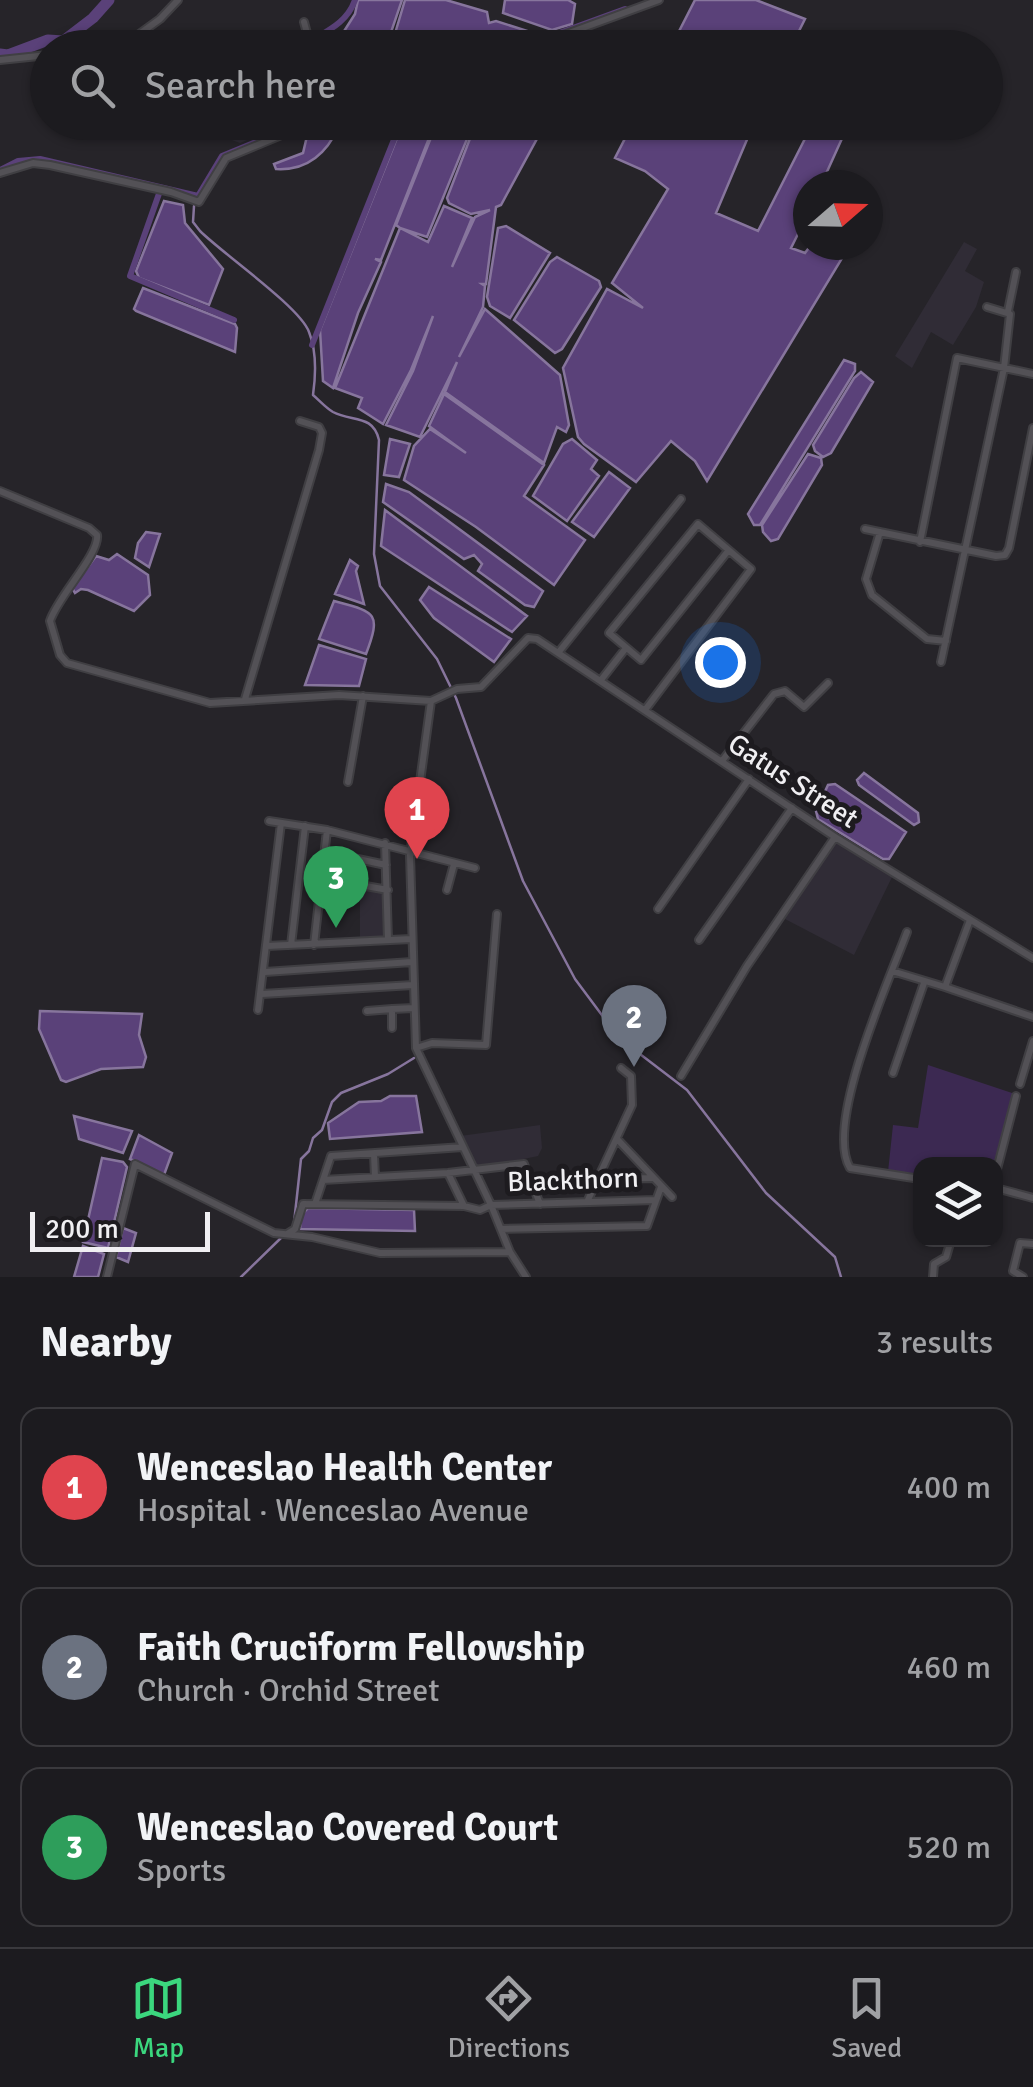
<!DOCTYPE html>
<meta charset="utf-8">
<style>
:root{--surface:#1c1b1f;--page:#29282c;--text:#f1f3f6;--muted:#a0a1a4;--line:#3a393d;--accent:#3bd77e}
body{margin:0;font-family:Signika,sans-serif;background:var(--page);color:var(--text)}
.controls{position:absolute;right:30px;bottom:30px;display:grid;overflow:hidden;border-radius:20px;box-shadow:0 2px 8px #0004}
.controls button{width:90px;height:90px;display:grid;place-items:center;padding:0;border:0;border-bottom:2px solid var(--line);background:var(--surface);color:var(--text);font:50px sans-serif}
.compass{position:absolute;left:793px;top:170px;width:90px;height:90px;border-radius:50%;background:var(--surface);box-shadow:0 2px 8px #0004;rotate:70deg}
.scale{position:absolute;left:30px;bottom:25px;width:180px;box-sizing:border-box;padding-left:10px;border:5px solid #f0eff2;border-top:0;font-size:28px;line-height:35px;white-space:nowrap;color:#f0eff2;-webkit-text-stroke:8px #1d1b1f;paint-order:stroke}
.you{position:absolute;left:720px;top:662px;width:35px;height:35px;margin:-25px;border:8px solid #fff;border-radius:50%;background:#1a73e8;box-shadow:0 0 0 15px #1a73e833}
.badge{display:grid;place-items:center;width:65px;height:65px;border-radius:50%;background:var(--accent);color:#fff;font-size:32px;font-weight:700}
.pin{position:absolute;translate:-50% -82px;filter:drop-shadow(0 2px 5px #0008)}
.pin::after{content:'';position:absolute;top:52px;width:35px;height:30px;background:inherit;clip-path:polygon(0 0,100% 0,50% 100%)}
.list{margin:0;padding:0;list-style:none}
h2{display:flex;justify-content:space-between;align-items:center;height:130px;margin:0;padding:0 40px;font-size:42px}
h2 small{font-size:32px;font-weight:400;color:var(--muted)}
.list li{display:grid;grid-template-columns:65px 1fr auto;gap:30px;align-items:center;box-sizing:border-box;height:160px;margin:0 20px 20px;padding:0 20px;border:2px solid var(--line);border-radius:20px}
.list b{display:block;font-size:38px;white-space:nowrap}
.list p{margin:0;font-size:32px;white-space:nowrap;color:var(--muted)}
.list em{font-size:32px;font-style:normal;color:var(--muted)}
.icon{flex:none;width:55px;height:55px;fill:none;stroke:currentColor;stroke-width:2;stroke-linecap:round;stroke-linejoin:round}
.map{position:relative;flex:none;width:1033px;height:1277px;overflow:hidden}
.search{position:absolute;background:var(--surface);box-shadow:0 2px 8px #0004;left:30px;right:30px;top:30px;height:110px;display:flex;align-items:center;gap:25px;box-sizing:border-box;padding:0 35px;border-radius:55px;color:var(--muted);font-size:38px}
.sheet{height:670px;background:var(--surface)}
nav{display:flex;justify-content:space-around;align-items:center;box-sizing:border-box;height:140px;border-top:2px solid var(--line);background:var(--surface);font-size:28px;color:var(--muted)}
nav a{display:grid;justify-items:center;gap:5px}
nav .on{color:var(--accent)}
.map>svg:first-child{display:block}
</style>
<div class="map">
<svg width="1033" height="1277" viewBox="0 0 1033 1277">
<rect width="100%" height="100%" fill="#262429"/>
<path fill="#302c36" d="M151,29L194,47L124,48Z
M289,122L240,143L186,123Z
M964,242L977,249L965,271L984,282L976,307L953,345L931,332L912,368L895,356Z
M840,843L893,875L854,955L785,919L833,844Z
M360,891H387V939H360Z
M540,1125L542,1148L538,1156L475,1169L460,1136Z"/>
<path fill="#3c2952" d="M928,1065L1015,1094L996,1164H920V1177L888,1172L893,1125L918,1128Z"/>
<path fill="#5a4179" stroke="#87759d" stroke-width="2.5" d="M358,0H402L386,47H334L355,14Z
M405,0H446L487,12L489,23L496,21L543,36L511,47H391Z
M505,0H568L575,4L572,24L552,30L503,13Z
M695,0H756L805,19L791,47H671Z
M334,123L339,126C327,153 308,171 276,169L274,164L303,153L308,132Z
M403,123H435L381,260L375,259L381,262L358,313L333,388L323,381L320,330Z
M476,123H513L539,135L501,205L496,207L486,284H482L485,286L483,307L459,357L485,309L560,375L569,425L566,432L557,427L544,463L445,392L457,362L420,437L386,425L413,371L433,316L411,370L383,424L358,408L362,398L335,388L400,228L396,225L436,125L467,139L427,237L400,228L428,242L444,206L472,218L452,267L475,217L490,210L471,214L449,203L447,198Z
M633,123H754L716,213L758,231L813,123H849L821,185H808V214L791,248L805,253L811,245H850L707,481L695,461L671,441L636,482L584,444L578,437L563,368L607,289L643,308L612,283L668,189L645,171L615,158Z
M164,201L183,205L185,223L223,269L209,305L139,278L136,271Z
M506,226L550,253L510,318L490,306L487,297L498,228Z
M557,257L599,281L601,287L562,349L555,353L514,320L550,262Z
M143,288L235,324L237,328L235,352L136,311L134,309Z
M844,360L855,364V371L760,525H754L748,514Z
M861,372L873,382L831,453L823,457L815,451L813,445L854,378Z
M444,394L544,465L524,496L585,540L554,585L476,527L404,480L414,446L430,429L466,453L429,426Z
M390,439L410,444L399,477L384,475Z
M572,439L597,460L591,469L599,476L567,521L533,496L563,444Z
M808,454L821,458L822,465L778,539L771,541L763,532L762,525Z
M609,472L630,488L594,537L572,522Z
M386,484L409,492L543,591L534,607L525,605L478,571L482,564L474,555L464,559L383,502Z
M385,510L527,616L512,632L381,546Z
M146,532L160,534L149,567L135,558L138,543Z
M117,554L148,575L150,595L134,611L88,590L81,589L75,593L72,588L96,556L109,560Z
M350,560L358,566L356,571L364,604L335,594Z
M429,587L511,639L494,662L434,618L420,600Z
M334,601C375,612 382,612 366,654L319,639Z
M319,645L366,659L359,686L305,685Z
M864,773L918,813L919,822L914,825L859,785L857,780Z
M835,784L906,832L889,859H883L818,819L816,811L828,785Z
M40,1011L142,1014L139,1035L146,1057L143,1067L101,1069L66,1082L61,1080L39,1029Z
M390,1096H416L422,1132L330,1139L328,1123L359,1102L381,1101Z
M74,1116L132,1131L123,1153L79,1139Z
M139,1135L172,1153L164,1175L130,1159Z
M102,1158L123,1162L127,1167L108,1248L83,1242Z
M308,1208L414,1210L415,1231L300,1229L301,1215Z
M123,1228L136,1233L128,1262L116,1257Z
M83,1246L104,1254L98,1277H74Z"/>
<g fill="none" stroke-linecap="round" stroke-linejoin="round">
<path stroke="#87759d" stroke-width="2.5" d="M194,206L193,222L200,231C223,254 300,307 309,332C317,352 316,374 313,395C319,400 326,408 333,412C352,422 373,414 379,440L374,554L380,586L437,659L456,698L523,881L575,979L619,1038L687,1090L766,1193L835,1257L841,1277
M294,1223L301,1159L309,1151L313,1138L322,1130L332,1102L341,1093L388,1074L414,1058
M241,1277L283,1236"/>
<path stroke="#5a4179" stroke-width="6" d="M300,48C321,33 346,26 355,0
M518,48L625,9
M0,170L18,161L40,159L198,196L222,156L304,122
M161,188L130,276L234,320
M312,345L401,122"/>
<path stroke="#5a4179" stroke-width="11" d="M0,54L8,55L48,40L63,41L93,18L109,0"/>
<g stroke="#403f43" stroke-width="10">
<path id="minor" d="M120,48L160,19L178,0
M293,48L307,33L304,22
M528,48L659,0
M0,60L48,55
M0,173L33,163L50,165L171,192L199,202L226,158L313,122
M1008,311L1016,272
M0,491L89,528L97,535C100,554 58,596 50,621L60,655L67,663L210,703L339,695L431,701
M865,529L996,556L1005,555L1009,548L1033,428
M880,532L866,579L872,595L927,639L946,641
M920,542L957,358L1033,374
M558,653L681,499
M941,662L1004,368L1010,314L987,307
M601,680L626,648
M245,699L319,450L322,433L319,427L300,421
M645,710L751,569L698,524L609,633L641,660L728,551
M722,761L774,694L785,691L804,707L828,683
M348,782L363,696
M269,821L327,830L475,868
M385,843L388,940
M325,852L386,865
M321,878L388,890
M447,890L454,864
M658,909L749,779
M970,920L945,987L1033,1017
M907,932C889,981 824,1124 850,1168L920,1179
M699,940L792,808
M291,945L305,826
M314,945L327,830
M267,946L411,939
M892,971L945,987
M265,972L412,962
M262,994L413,985
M258,1010L281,823
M367,1011L392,1009
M392,1028V1009L414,1008
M416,1048L432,1043L486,1045L497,914
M893,1073L924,983
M681,1076L747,966L835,837
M1020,1084L1033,1041
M617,1139L672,1197
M374,1154L375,1177
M448,1173L464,1206
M996,1173L1016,1096
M598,1179L652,1178
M323,1180L448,1173L524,1164L540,1204
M996,1188L1033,1198
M587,1202L632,1105L631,1076L621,1068
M315,1204L331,1156L463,1147
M501,1229L647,1226L661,1187
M287,1234L295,1229L303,1204L464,1206L480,1210L491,1205L655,1200
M107,1277L135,1164L274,1233L312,1237L380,1253L510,1252
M526,1277L510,1252L491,1205L416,1048L410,855L431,701L457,689L481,687L528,638L537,639L835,837L1033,958
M933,1277L934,1264L946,1257L951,1240
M1023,1277L1013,1271L1020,1243L1033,1244"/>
</g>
<use href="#minor" stroke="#535156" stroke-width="6"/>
</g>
<g text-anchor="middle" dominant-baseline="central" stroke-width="10" stroke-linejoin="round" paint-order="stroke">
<g font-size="28" fill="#f0eff2" stroke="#1d1b1f">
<text transform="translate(793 781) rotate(33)">Gatus Street</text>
<text transform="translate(573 1180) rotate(-2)">Blackthorn</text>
</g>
</g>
</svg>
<div class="controls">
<button><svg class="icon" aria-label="layers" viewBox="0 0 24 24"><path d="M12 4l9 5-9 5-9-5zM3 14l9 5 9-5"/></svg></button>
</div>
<svg class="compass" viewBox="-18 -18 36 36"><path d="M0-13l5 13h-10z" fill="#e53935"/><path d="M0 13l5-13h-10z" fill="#a0a1a4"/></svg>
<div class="scale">200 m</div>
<div class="you"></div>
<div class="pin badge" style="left:417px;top:859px;background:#e0444e">1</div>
<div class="pin badge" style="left:634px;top:1067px;background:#6b7280">2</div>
<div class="pin badge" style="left:336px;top:928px;background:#2e9e5b">3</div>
<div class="search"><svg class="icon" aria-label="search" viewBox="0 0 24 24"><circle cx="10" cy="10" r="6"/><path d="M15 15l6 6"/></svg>Search here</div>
</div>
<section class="sheet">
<h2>Nearby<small>3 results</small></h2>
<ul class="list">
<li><span class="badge" style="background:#e0444e">1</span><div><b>Wenceslao Health Center</b><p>Hospital · Wenceslao Avenue</p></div><em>400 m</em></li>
<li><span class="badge" style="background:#6b7280">2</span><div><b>Faith Cruciform Fellowship</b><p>Church · Orchid Street</p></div><em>460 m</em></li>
<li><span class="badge" style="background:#2e9e5b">3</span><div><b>Wenceslao Covered Court</b><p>Sports</p></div><em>520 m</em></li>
</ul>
</section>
<nav>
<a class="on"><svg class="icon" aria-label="map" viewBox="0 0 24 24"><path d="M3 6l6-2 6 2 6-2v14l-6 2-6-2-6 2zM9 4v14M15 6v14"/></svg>Map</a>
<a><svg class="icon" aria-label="directions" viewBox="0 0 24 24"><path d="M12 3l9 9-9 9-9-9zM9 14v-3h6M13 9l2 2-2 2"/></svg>Directions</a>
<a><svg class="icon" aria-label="saved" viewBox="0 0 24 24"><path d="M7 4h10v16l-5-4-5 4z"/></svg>Saved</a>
</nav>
